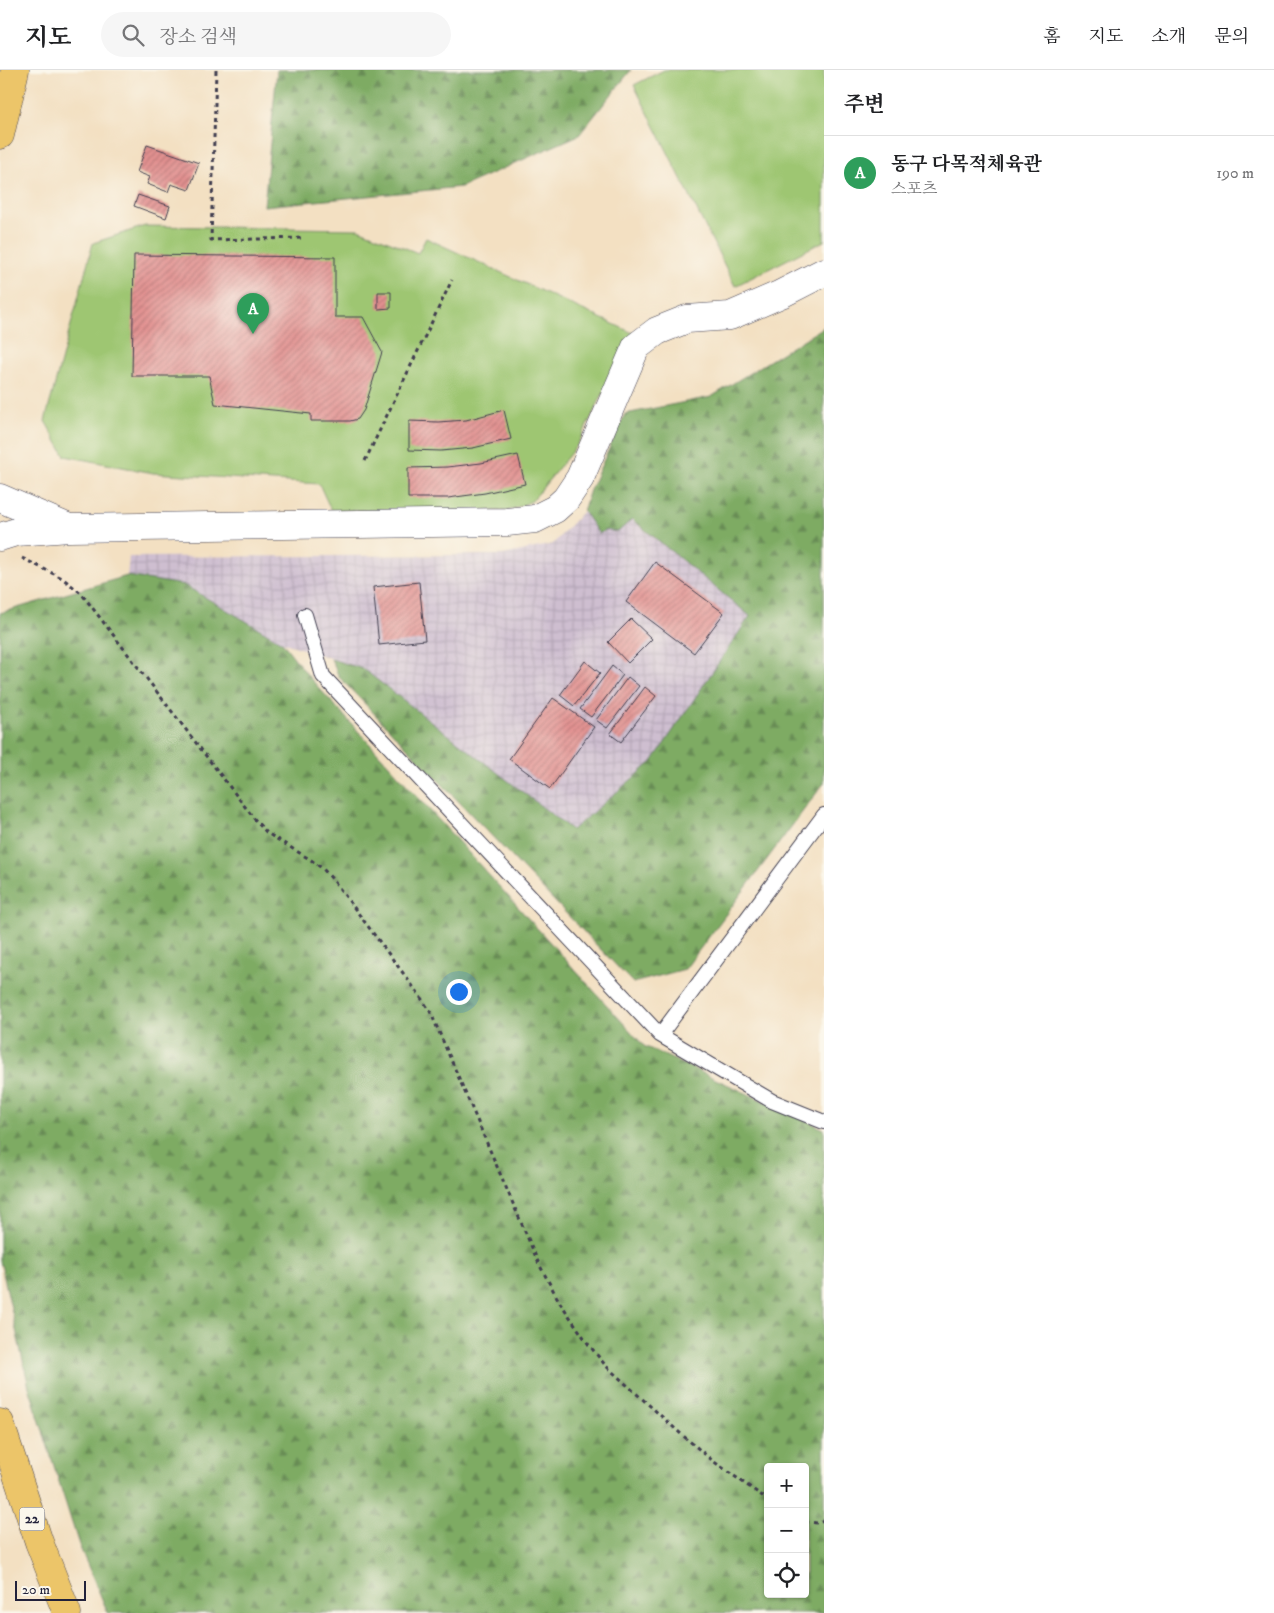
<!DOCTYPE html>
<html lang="ko">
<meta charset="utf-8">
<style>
:root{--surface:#fff;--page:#f6f6f6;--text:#202124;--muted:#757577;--line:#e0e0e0;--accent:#111827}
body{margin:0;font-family:"IM FELL DW Pica","Noto Serif KR",serif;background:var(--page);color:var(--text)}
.controls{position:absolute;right:15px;bottom:15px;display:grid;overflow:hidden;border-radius:5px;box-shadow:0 1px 4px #0004}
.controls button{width:45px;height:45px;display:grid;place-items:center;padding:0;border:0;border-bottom:1px solid var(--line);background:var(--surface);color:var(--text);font:25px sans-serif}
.scale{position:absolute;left:15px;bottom:12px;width:71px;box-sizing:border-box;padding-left:5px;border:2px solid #22223b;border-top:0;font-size:14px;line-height:18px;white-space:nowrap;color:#22223b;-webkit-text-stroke:4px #fbf7ec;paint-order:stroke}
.you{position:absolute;left:458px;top:921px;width:18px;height:18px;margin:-12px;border:4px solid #fff;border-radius:50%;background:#1a73e8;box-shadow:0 0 0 8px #1a73e833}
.badge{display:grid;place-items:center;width:32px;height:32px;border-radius:50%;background:var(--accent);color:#fff;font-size:16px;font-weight:700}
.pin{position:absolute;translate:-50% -41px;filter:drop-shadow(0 1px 2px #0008)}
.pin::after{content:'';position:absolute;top:26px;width:18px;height:15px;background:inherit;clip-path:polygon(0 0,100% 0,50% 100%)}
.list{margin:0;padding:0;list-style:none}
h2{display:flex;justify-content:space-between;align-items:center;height:65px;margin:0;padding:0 20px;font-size:21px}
h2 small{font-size:16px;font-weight:400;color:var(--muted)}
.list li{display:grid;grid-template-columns:32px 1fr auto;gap:15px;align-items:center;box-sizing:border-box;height:75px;padding:0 20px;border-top:1px solid var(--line)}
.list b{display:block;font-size:19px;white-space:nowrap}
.list p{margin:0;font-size:16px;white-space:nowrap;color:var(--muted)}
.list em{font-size:16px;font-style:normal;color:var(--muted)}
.icon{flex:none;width:28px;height:28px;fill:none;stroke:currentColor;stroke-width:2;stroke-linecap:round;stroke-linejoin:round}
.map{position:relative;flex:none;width:824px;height:1543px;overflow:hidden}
header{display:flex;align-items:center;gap:30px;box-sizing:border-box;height:70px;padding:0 25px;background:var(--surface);border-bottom:1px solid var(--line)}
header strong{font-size:24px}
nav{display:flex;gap:28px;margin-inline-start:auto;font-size:18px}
.search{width:350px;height:45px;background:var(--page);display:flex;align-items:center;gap:12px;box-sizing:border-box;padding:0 18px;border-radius:28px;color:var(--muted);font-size:19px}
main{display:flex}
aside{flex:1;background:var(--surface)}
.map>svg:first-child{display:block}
</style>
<header>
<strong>지도</strong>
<div class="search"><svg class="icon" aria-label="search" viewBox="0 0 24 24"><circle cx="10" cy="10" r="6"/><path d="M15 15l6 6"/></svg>장소 검색</div>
<nav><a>홈</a><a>지도</a><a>소개</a><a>문의</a></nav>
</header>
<main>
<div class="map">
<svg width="824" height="1543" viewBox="0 0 824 1543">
<defs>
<pattern id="industrial-grid" width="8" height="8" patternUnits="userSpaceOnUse" patternTransform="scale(1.25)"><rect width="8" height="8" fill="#cebed0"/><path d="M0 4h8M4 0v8" fill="none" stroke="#b1a3b4"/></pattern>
<pattern id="forest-firs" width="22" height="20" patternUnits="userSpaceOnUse" patternTransform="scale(1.25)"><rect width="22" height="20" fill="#7eab64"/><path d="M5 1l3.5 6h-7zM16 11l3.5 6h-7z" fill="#678b54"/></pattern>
<pattern id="building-hatch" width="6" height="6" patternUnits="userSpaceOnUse" patternTransform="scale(1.25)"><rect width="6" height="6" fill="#e29190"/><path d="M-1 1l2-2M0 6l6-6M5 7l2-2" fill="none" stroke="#b77677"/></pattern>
</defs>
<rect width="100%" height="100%" fill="#fbf7ec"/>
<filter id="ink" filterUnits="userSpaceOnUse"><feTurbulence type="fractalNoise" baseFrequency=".02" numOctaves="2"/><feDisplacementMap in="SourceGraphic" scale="10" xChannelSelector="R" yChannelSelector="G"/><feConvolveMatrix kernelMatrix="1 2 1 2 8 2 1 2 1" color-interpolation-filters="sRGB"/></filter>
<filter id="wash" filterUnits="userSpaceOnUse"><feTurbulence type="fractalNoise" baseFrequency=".0096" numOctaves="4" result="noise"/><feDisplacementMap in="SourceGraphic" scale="20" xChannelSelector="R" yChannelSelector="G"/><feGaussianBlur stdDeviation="1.12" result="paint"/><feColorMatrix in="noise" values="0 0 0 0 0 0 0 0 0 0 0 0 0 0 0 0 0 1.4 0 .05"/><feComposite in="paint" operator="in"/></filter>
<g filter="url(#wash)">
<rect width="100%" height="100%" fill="#f3e0c2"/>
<path fill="url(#industrial-grid)" d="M583,441L599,464L605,460H612L631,449L750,546L652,692L572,760L363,599L282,572L184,515L127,506L129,487L503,485L553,474Z"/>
<path fill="#9ec672" stroke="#607456" d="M664,0H824V171L735,216L634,15Z
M145,156L358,159L418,183L426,168L633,263L578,374L532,431L508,441L331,440L319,414L153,403L65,386L45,351L93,173Z"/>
<path fill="url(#forest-firs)" stroke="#506650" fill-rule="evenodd" d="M277,0H631L579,65L461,117L264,136Z
M824,257V713L685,899L633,913L339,607L331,589L363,599L572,760L652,692L750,546L632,449L618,462L605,460L599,464L583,441L590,420L625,344L711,327Z
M127,506L184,515L282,572L309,607L644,976L824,1059V1543H108L79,1475L29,1317L0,1190V543ZM768,1397H805V1524H768Z"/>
<g id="blocks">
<path fill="url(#building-hatch)" d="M147,75L199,93L189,120L171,114L168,122L147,114L150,107L137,102Z
M138,125L170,136L166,148L134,136Z
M134,185L335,187V247H363L382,282L364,340L358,349L350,351H311V344L215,334L209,306H132Z
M378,222H391V238L378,239Z
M504,340L511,369L473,378L441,381L409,380V351L438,352L466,350Z
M518,385L525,414L485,423L448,428H408V398L448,397L481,393Z
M655,492L724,543L694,583L626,532Z
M419,512L425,570L379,575L373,517Z
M631,549L652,569L628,593L608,572Z
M585,591L600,603L574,636L560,625Z
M612,596L623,605L591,647L580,639Z
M628,607L639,616L607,658L596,650Z
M645,617L656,626L621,672L610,664Z
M553,628L594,657L550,719L509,689Z"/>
</g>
</g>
<g filter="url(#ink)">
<use href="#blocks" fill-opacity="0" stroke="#413e4f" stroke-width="1"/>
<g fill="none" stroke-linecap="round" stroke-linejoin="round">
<g stroke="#413e4f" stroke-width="16">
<path id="service" d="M305,545L323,606L660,965L772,1031L824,1052
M660,965L824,745"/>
</g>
<g stroke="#413e4f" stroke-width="29">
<path id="minor" d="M0,428L69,458L16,462L0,467
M69,458L507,452L535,449L555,439L566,429L580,408L636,277L657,261L687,249L730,246L781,224L824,202"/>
</g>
<g stroke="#413e4f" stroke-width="29">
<path id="primary" d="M0,65L15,0
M0,1353L39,1472L67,1543"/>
</g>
<path stroke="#413e4f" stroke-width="3" stroke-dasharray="4 4" stroke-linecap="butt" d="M216,0L211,170L304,168
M365,391L452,210
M22,488L62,508L81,523L256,751L267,763L311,790L323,799L334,811L412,915L430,941L539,1194L559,1231L589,1275L606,1296L681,1364L713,1391L768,1430
M805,1452L818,1453L824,1451"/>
<use href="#service" stroke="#fff" stroke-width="14"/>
<use href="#minor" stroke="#fff" stroke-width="28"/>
<use href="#primary" stroke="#ecc569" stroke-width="28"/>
</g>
</g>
<g text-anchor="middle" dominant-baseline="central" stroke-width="4.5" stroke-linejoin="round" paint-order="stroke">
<rect fill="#fbf7ec" stroke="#636270" stroke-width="1" x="19.5" y="1437.5" width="25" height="23" rx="4"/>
<g font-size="14" font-weight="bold" fill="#22223b">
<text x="32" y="1449">22</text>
</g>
</g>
</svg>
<div class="controls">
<button>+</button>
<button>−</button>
<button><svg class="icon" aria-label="locate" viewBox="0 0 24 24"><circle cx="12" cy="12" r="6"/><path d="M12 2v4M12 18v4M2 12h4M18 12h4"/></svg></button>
</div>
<div class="scale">20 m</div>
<div class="you"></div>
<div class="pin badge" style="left:253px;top:264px;background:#2e9e5b">A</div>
</div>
<aside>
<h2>주변<small></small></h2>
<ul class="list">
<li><span class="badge" style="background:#2e9e5b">A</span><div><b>동구 다목적체육관</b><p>스포츠</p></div><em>190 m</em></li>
</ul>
</aside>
</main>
